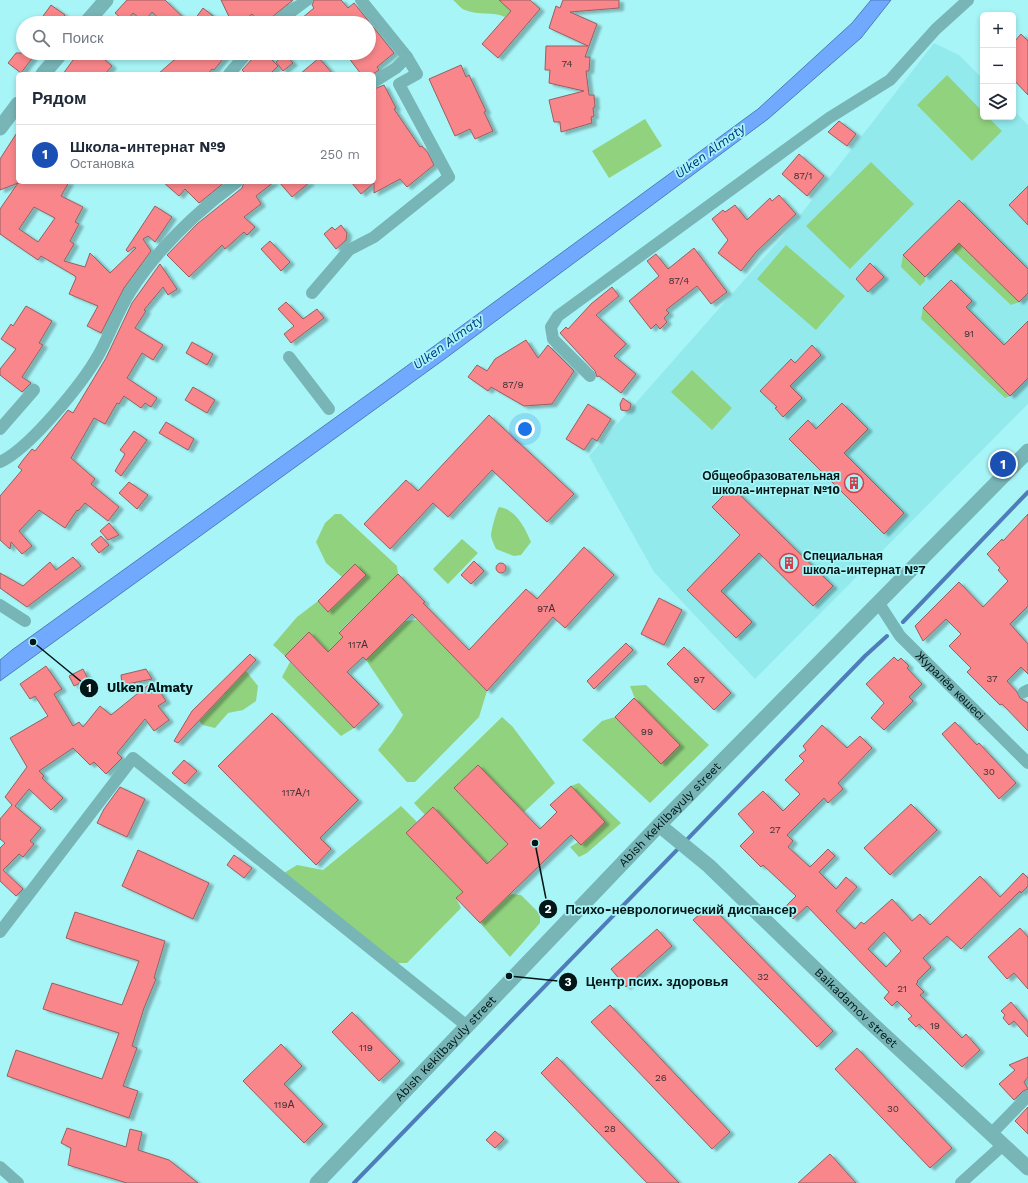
<!DOCTYPE html>
<html lang="ru">
<meta charset="utf-8">
<style>
:root{--surface:#fff;--page:#f2f2f3;--text:#1f2937;--muted:#747a83;--line:#e0e1e3;--accent:#cf3f4e}
body{margin:0;font-family:"Work Sans",sans-serif;background:var(--page);color:var(--text)}
.controls{position:absolute;right:12px;top:12px;display:grid;overflow:hidden;border-radius:6px;box-shadow:0 2px 6px #0003}
.controls button{width:36px;height:36px;display:grid;place-items:center;padding:0;border:0;border-bottom:1px solid var(--line);background:var(--surface);color:var(--text);font:20px sans-serif}
.you{position:absolute;left:525px;top:429px;width:14px;height:14px;margin:-10px;border:3px solid #fff;border-radius:50%;background:#1a73e8;box-shadow:0 0 0 6px #1a73e833}
.badge{display:grid;place-items:center;width:26px;height:26px;border-radius:50%;background:var(--accent);color:#fff;font-size:13px;font-weight:700}
.pin{position:absolute;translate:-50% -50%;border:2px solid #fff;box-shadow:0 1px 4px #0006}
.list{margin:0;padding:0;list-style:none}
h2{display:flex;justify-content:space-between;align-items:center;height:52px;margin:0;padding:0 16px;font-size:17px}
h2 small{font-size:13px;font-weight:400;color:var(--muted)}
.list li{display:grid;grid-template-columns:26px 1fr auto;gap:12px;align-items:center;box-sizing:border-box;height:60px;padding:0 16px;border-top:1px solid var(--line)}
.list b{display:block;font-size:15px;white-space:nowrap}
.list p{margin:0;font-size:13px;white-space:nowrap;color:var(--muted)}
.list em{font-size:13px;font-style:normal;color:var(--muted)}
.icon{flex:none;width:22px;height:22px;fill:none;stroke:currentColor;stroke-width:2;stroke-linecap:round;stroke-linejoin:round}
.map{position:relative;flex:none;width:1028px;height:1183px;overflow:hidden}
.search{position:absolute;background:var(--surface);box-shadow:0 2px 6px #0003;left:16px;top:16px;width:360px;height:44px;display:flex;align-items:center;gap:10px;box-sizing:border-box;padding:0 14px;border-radius:22px;color:var(--muted);font-size:15px}
.panel{position:absolute;background:var(--surface);box-shadow:0 2px 6px #0003;left:16px;top:72px;width:360px;height:112px;border-radius:6px}
.map>svg:first-child{display:block}
</style>
<div class="map">
<svg width="1028" height="1183" viewBox="0 0 1028 1183">
<defs>
<filter id="shadow"><feDropShadow dx="4.5" dy="2.5" stdDeviation="1" flood-color="#0004"/></filter>
</defs>
<rect width="100%" height="100%" fill="#a8f5f7"/>
<path fill="#92eaed" d="M934,43L959,55L983,79V117H1013V110L1028,125V404L755,679L654,572L589,456L791,227Z"/>
<path fill="#91d27e" d="M453,0H502L511,11L505,17C493,11 479,16 465,10C461,9 457,3 453,0Z
M947,75L983,112V117H988L1002,131L972,161L917,105Z
M645,119L662,146L609,178L592,151Z
M871,162L914,204L850,269L806,226Z
M959,243L1019,302L1011,305L952,250Z
M786,245L845,296L816,330L757,279Z
M903,255L925,277V281L920,286L901,267Z
M923,308L1010,396L1005,398L921,319Z
M692,370L732,408L712,430L671,392Z
M499,507C516,509 525,528 531,542L521,555L514,556L496,549C494,545 492,540 491,536C491,531 496,512 499,507Z
M335,514H341L397,566L398,574L339,632L343,637L328,652L309,632L285,656L273,645L297,617L318,601L328,612L366,575L342,577L326,563L316,542L325,523Z
M462,539L478,553L448,584L433,569Z
M417,620L487,691L479,717L415,782H407L378,750L392,732L403,715L366,660L406,621Z
M290,662L354,728L341,736L282,677Z
M246,671L258,686L256,701L243,710L228,713L215,728L203,725L199,721Z
M646,685L709,745L650,803L582,740L602,721L615,717L661,764L630,686Z
M502,717L512,726L555,783L524,812L478,765L454,788L508,844L487,864L433,807L425,815L414,803Z
M579,783L621,823L587,853L579,857L570,847L578,842L581,845L605,822L571,786Z
M401,806L417,822L407,832L463,892L456,898L461,908L407,963H396L284,873L297,865L323,870Z
M511,894L521,895L540,914V923L510,957L480,923Z"/>
<path fill="#71a9ff" stroke="#4f7db9" d="M871,0H891L861,38L768,119L446,358L0,681V660L12,650L385,382L758,109L852,23Z"/>
<g fill="none" stroke-linecap="round" stroke-linejoin="round">
<path stroke="#4f7db9" stroke-width="4" d="M903,622L1028,492
M354,1183L865,656L887,636"/>
</g>
<path fill="#f8868a" stroke="#985f5f" fill-rule="evenodd" filter="url(#shadow)" d="M127,0H165L189,23H164L152,12L144,22L133,13L126,22L115,13Z
M221,0H293L272,17L269,23H260L252,14L240,23H232Z
M314,0H341L348,8L354,3L394,53L377,67L379,70L373,74H361L345,53H369V23H296L314,8L312,5Z
M499,0H530L540,9L498,58L482,44L511,11Z
M563,0H619V8L570,12L597,24L585,57H590L589,71H586L589,95H594L595,107L593,108L594,116L591,117L592,123L561,132L560,122H554L549,100L584,91L549,83L550,70H545L546,46H588L549,28L556,6L560,8Z
M51,5L65,15L59,23H38Z
M203,8L222,23H192Z
M1021,34L1028,41V95L1013,79V43Z
M16,53H36L21,73L8,63Z
M78,53H97L112,66L105,74H63Z
M182,53H237L232,59L227,54L214,70L212,69L208,74H158Z
M254,53H265L278,66L270,74H246L242,70L253,58Z
M285,54L293,63L283,71L276,62Z
M319,58L333,74H300Z
M461,65L466,77L469,75L486,111L484,112L493,131L475,139L470,129L455,136L429,79Z
M384,85L396,108L394,109L420,147L422,146L428,153L434,165L407,187L400,179L374,193V183L361,194L351,182H374V89Z
M839,121L856,134L847,146L828,132Z
M18,131V183L69,182L61,196L83,207L75,222L79,224L70,241L74,244L64,261L85,267L90,253L110,273L136,248L134,247L128,252L126,250L155,206L172,217L155,242L148,236L143,239L151,251L124,288L101,333L87,326L98,306L69,294L76,278L75,276L41,256L38,260L0,234V209L18,183L0,190V159ZM34,207L55,218L38,242L19,229Z
M799,154L824,176L807,196L782,174Z
M163,182H225L199,203L185,189L179,196Z
M244,182H274L256,196L261,204L244,217L255,227L247,235L244,232L225,249L222,245L189,277L167,255L197,224L242,188Z
M279,182H310L292,197Z
M1028,186V225L1009,205Z
M779,195L796,214L756,252L741,271L718,253L728,240L712,219L723,210L725,212L735,205L747,220L770,198L772,201Z
M959,200L1028,269V293L1019,302L959,243L925,277L903,255Z
M341,225L347,233L346,240L336,249L324,234L332,227L335,230Z
M270,241L290,262L281,271L261,249Z
M694,248L727,292L711,304L697,286L666,310L669,313L664,318L667,322L660,329L656,324L651,329L629,301L659,276L647,261L656,254L668,269Z
M870,263L884,277L868,292L856,279Z
M160,264L177,289L168,295L163,287L144,310L146,311L135,328L163,345L153,360L142,353L127,378L157,398L151,407L145,403L141,408L124,396L119,404L117,403L105,424L94,418L71,458L95,479L91,484L119,507L108,521L85,503L78,511L77,510L65,528L39,510L19,531L32,546L22,554L11,542L10,549L0,540V496L22,470L18,467L23,460L32,449L35,451L68,410L73,413L106,358L132,303Z
M951,280L972,301L966,307L1004,345L1028,321V378L1010,396L923,308Z
M612,287L619,296L596,315L626,344L614,356L636,374L621,393L599,376L597,377L595,371L560,333L566,327L568,329L591,304Z
M286,302L303,319L317,309L324,318L291,343L284,334L294,326L278,309Z
M26,306L52,321L39,343L43,345L22,377L31,383L22,392L0,375V369L16,349L1,339L11,324L13,326Z
M526,340L538,358L548,345L574,371L552,404L524,406L491,387L488,391L468,377L477,365L487,371L495,359Z
M192,342L213,354L207,365L186,353Z
M812,345L821,355L790,386L802,398L783,417L775,408L777,407L760,391L791,359L795,363Z
M193,387L215,400L207,413L185,400Z
M623,398L631,404L630,409L627,411L621,410L620,404Z
M842,403L868,429L844,453L904,513L884,534L789,439L808,420L816,429Z
M588,404L611,419L597,441L592,438L584,450L566,439Z
M489,415L574,494L547,522L492,470L448,517L433,503L390,549L364,524L406,480L418,491Z
M166,422L194,439L188,450L159,433Z
M134,431L147,440L121,476L115,471L125,454L120,450Z
M129,482L148,495L137,509L119,493Z
M732,487L833,586L813,606L759,553L721,591L752,622L736,638L687,590L740,535L712,507Z
M1028,514V606L1010,624L1028,644V674L1021,667L1007,681L1017,692L1020,698L1028,703V731L1002,704L1000,705L967,672L971,668L949,646L961,634L946,619L923,641L915,626L959,582L983,607L1008,581L998,570L1000,568L987,554L1002,539L1003,541Z
M109,523L119,535L108,540L100,531Z
M101,536L109,545L99,553L91,544Z
M584,547L614,575L565,628L553,617L487,691L412,614L366,660L363,657L347,672L379,704L354,728L285,656L309,632L328,652L343,637L339,633L398,574L425,602L423,603L469,650L526,589L537,599Z
M73,557L81,566L27,607L0,588V573L23,586L50,562L56,570Z
M474,561L484,571L471,584L461,575Z
M496 568a5 5 0 1 1 10 0a5 5 0 1 1-10 0Z
M355,564L366,575L328,612L318,601Z
M659,598L682,610L664,645L641,634Z
M626,643L633,650L594,689L587,681Z
M684,647L731,693L714,710L667,664Z
M250,654L256,660L178,743L174,741L192,711Z
M894,657L898,661L901,658L909,666L907,668L922,684L909,697L913,701L884,730L871,718L884,703L866,684Z
M46,666L62,689L54,694L73,726L79,722L83,727L100,706L111,715L153,681L166,701L158,706L169,720L154,731L145,719L117,753L122,758L106,774L94,762L90,765L73,748L39,771L44,776L42,778L63,798L51,810L29,789L15,806L41,828L30,841L34,844L23,857L19,854L3,870L23,889L16,896L0,881V848L5,843L0,839V819L12,805L5,797L27,767L10,738L48,716L35,696L30,699L20,684Z
M83,669L88,679L74,686L69,676Z
M146,669L152,679L122,685L121,675Z
M634,698L680,745L661,764L615,717Z
M272,713L358,800L320,838L331,849L316,865L218,766Z
M955,722L977,745L979,743L1016,783L999,799L942,734Z
M822,725L847,748L860,736L872,748L838,783L843,789L828,803L824,798L787,835L793,841L788,847L810,867L828,849L835,856L819,872L836,889L846,877L857,887L836,911L855,929L861,922L864,924L892,899L912,921L920,914L930,925L980,876L1000,897L1023,873L1028,878V886L1021,893L1020,891L961,949L947,936L923,958L931,967L917,981L918,982L916,984L924,992L920,995L962,1038L966,1034L980,1050L962,1067L919,1024L916,1027L908,1019L912,1016L897,1001L892,1006L884,998L889,992L807,906L793,919L783,909L796,896L763,865L761,867L740,846L754,832L738,814L763,791L783,811L800,794L785,780L804,761L799,756L806,750L803,746ZM884,932L901,951L886,967L868,949Z
M184,760L197,771L185,784L172,773Z
M478,765L540,829L557,812L550,805L571,786L605,822L581,845L571,835L480,923L456,898L463,892L406,833L433,807L487,864L508,844L454,788Z
M120,787L145,799L127,837L97,823L104,809Z
M911,804L937,830L890,875L864,848Z
M138,850L209,883L193,919L122,886Z
M234,855L252,868L244,878L227,865Z
M710,905L833,1031L817,1047L693,920Z
M75,912L165,941L154,978L156,979L144,1008L132,1046L137,1048L123,1086L138,1091L129,1118L7,1076L16,1050L102,1079L119,1033L43,1009L52,983L122,1005L139,961L66,938Z
M1020,928L1028,937V989L1014,973L1007,979L988,957Z
M657,929L672,946L626,987L611,969Z
M1011,1002L1028,1022V1037L1014,1021L1009,1025L1003,1018L1005,1015L1001,1011Z
M610,1005L730,1132L712,1149L591,1022Z
M352,1012L400,1061L379,1081L332,1032Z
M281,1044L302,1066L284,1084L323,1124L304,1143L243,1081Z
M857,1048L952,1148L930,1168L835,1069Z
M557,1057L679,1183H647L541,1073Z
M1028,1057V1077L1024,1082L1028,1089L1023,1091L1014,1100L999,1084L1015,1070L1009,1065Z
M1028,1107V1134L1015,1121Z
M67,1128L126,1147L130,1129L142,1132L138,1150L169,1160L198,1183H127L68,1165L71,1148L61,1143Z
M495,1131L504,1139L495,1148L486,1140Z
M830,1154L856,1183H798Z"/>
<g fill="none" stroke-linecap="round" stroke-linejoin="round">
<g stroke="#78b5b7" stroke-width="12">
<path d="M361,0L407,57L396,68L374,82"/>
<path d="M276,23L307,0"/>
<path d="M229,74L247,53"/>
<path d="M312,293L349,250L374,237L449,177L399,84L417,74L407,57"/>
<path d="M289,357L329,409"/>
<path d="M590,376L553,339L551,327L558,316L829,118L890,80L936,29L968,0"/>
<path d="M0,429L34,390"/>
<path d="M0,462C29,449 83,383 99,354C110,334 118,311 130,292C158,248 195,213 237,182"/>
<path id="s1" d="M878,602L900,636L1028,763"/>
<path d="M0,605L25,621"/>
<path d="M1024,692L1028,690"/>
<path d="M0,932L133,758L467,1026"/>
<path d="M991,1134L1028,1096"/>
<path d="M0,1167L18,1183"/>
<path d="M961,1183L1003,1145"/>
</g>
<g stroke="#78b5b7" stroke-width="15">
<path d="M86,23L106,0"/>
<path d="M43,74L61,53"/>
<path d="M0,128L18,104"/>
<path id="s2" d="M659,825L709,866L869,1021L1028,1168"/>
<path id="s3" d="M317,1183L659,825L1028,451"/>
</g>
</g>
<defs>
<g id="building-ring" transform="scale(1)"><circle r="9.5" fill="#a8f5f7" stroke="#cf3f4e" stroke-width="1.5"/><path d="M-4-6H4V6H1V3H-1V6H-4ZM-2.5-4.3h1.7v1.8h-1.7ZM.8-4.3h1.7v1.8H.8ZM-2.5-1h1.7V.8h-1.7ZM.8-1h1.7V.8H.8Z" fill="#cf3f4e"/></g>
</defs>
<g fill-rule="evenodd">
<use href="#building-ring" x="854" y="483"/>
<use href="#building-ring" x="789" y="563"/>
</g>
<g text-anchor="middle" dominant-baseline="central" stroke-width="3.5" stroke-linejoin="round" paint-order="stroke">
<g font-size="10" fill="#3f3234">
<text x="567" y="63">74</text>
<text x="803" y="175">87/1</text>
<text x="679" y="280">87/4</text>
<text x="969" y="333">91</text>
<text x="513" y="384">87/9</text>
<text x="546" y="608">97А</text>
<text x="358" y="644">117А</text>
<text x="992" y="678">37</text>
<text x="699" y="679">97</text>
<text x="647" y="731">99</text>
<text x="989" y="771">30</text>
<text x="296" y="792">117А/1</text>
<text x="775" y="829">27</text>
<text x="763" y="976">32</text>
<text x="902" y="988">21</text>
<text x="935" y="1025">19</text>
<text x="366" y="1047">119</text>
<text x="661" y="1077">26</text>
<text x="284" y="1104">119А</text>
<text x="893" y="1108">30</text>
<text x="610" y="1128">28</text>
</g>
<g font-size="12" font-weight="bold" fill="#011617" stroke="#a8f5f7" text-anchor="end">
<text x="840" y="476">Общеобразовательная<tspan x="840" dy="14">школа-интернат №10</tspan></text>
<text x="803" y="556" text-anchor="start">Специальная<tspan x="803" dy="14">школа-интернат №7</tspan></text>
</g>
<g font-size="12" fill="#011617" stroke="#a8f5f7">
<text stroke="none"><textPath href="#s1" startOffset="111">Журалёв көшесі</textPath></text>
<text stroke="none"><textPath href="#s3" startOffset="510">Abish Kekilbayuly street</textPath></text>
<text stroke="none"><textPath href="#s2" startOffset="269">Baikadamov street</textPath></text>
<text stroke="none"><textPath href="#s3" startOffset="186">Abish Kekilbayuly street</textPath></text>
</g>
<g font-size="13" font-style="italic" fill="#00357f" stroke="#a8f5f7">
<text transform="translate(710 151) rotate(-36)">Ulken Almaty</text>
<text transform="translate(448 342) rotate(-36)">Ulken Almaty</text>
</g>
</g>
<path fill="none" stroke="#011617" stroke-width="1.5" d="M33 642L89 688M535 843L548 909M509 976L568 982"/>
<g fill="#011617" stroke="#a8f5f7" stroke-width="1.5">
<circle cx="33" cy="642" r="4"/>
<circle cx="535" cy="843" r="4"/>
<circle cx="509" cy="976" r="4"/>
<circle cx="89" cy="688" r="10"/>
<circle cx="548" cy="909" r="10"/>
<circle cx="568" cy="982" r="10"/>
</g>
<g font-size="12" text-anchor="middle" font-weight="bold" fill="#fff">
<text x="89" y="692">1</text>
<text x="548" y="913">2</text>
<text x="568" y="986">3</text>
</g>
<g font-size="13" text-anchor="middle" font-weight="bold" fill="#011617" stroke="#a8f5f7" stroke-width="3.5" stroke-linejoin="round" paint-order="stroke">
<text x="150" y="692">Ulken Almaty</text>
<text x="681" y="914">Психо-неврологический диспансер</text>
<text x="657" y="986">Центр псих. здоровья</text>
</g>
</svg>
<div class="controls">
<button>+</button>
<button>−</button>
<button><svg class="icon" aria-label="layers" viewBox="0 0 24 24"><path d="M12 4l9 5-9 5-9-5zM3 14l9 5 9-5"/></svg></button>
</div>
<div class="you"></div>
<div class="pin badge" style="left:1003px;top:464px;background:#1a4fb4">1</div>
<div class="search"><svg class="icon" aria-label="search" viewBox="0 0 24 24"><circle cx="10" cy="10" r="6"/><path d="M15 15l6 6"/></svg>Поиск</div>
<section class="panel">
<h2>Рядом<small></small></h2>
<ul class="list">
<li><span class="badge" style="background:#1a4fb4">1</span><div><b>Школа-интернат №9</b><p>Остановка</p></div><em>250 m</em></li>
</ul>
</section>
</div>
